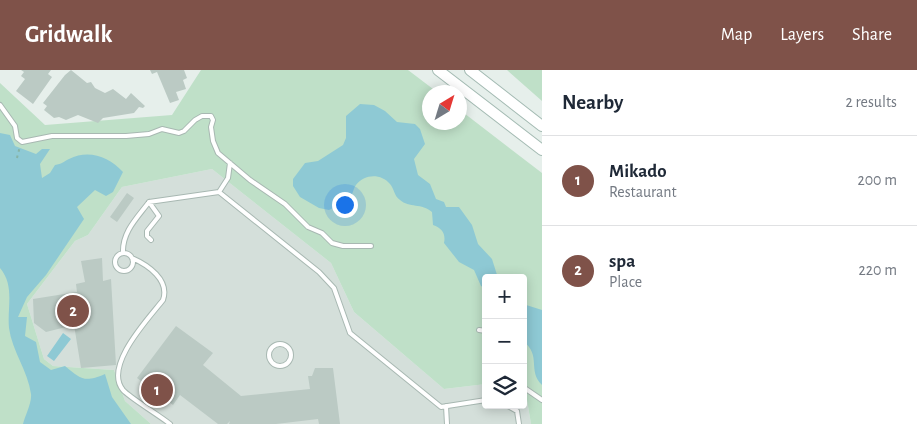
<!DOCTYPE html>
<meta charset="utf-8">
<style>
:root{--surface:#fff;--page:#f2f2f3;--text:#1f2937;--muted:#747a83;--line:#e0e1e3;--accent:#7f5249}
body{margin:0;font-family:"Alegreya Sans",sans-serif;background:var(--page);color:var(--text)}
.controls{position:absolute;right:15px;bottom:15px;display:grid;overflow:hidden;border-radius:5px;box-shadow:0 2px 12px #0003}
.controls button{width:45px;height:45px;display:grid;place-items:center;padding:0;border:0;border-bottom:1px solid var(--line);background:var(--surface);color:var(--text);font:25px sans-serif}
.compass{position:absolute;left:422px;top:15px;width:45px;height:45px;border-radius:50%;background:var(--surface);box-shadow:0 2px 12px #0003;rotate:38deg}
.you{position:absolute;left:344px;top:134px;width:18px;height:18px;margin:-12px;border:4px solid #fff;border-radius:50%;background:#1a73e8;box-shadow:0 0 0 8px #1a73e833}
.badge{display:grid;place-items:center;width:32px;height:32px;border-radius:50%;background:var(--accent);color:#fff;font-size:16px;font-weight:700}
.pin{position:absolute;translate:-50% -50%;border:2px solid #fff;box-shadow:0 1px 5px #0006}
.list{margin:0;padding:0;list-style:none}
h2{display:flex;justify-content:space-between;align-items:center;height:65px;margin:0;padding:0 20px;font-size:21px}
h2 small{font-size:16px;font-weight:400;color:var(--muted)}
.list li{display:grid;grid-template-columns:32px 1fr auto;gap:15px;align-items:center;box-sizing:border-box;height:90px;padding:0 20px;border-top:1px solid var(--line)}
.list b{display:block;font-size:19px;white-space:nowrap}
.list p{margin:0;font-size:16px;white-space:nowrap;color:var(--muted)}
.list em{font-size:16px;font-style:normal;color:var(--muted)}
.icon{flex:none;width:28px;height:28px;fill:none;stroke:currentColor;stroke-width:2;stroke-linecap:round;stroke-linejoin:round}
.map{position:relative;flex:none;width:542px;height:354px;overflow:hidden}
header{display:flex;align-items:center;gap:30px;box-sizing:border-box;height:70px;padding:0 25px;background:var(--accent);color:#fff}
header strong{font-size:24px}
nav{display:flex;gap:28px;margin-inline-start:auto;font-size:18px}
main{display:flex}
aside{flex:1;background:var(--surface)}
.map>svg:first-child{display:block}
</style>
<header>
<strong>Gridwalk</strong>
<nav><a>Map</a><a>Layers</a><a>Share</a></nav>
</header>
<main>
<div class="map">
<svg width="542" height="354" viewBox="0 0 542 354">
<rect width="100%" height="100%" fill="#e6efeb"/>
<path fill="#d4dfda" d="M212,99L331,193L354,242L444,319L486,314V335H523V328L527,330L531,354H151L125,331L114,300L53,296L44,289L27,234L75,171L88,165L122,117Z"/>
<path fill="#bfe0c8" d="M201,0H408L437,22H430V52H460V40L542,103V354H531L527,330L523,328V208H486V314L444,319L354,242L331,193L212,99L122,117L88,165L75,171L27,234L44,289L53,296L114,300L125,331L151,354H0V13L45,55L172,45Z
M507,0H542V31Z"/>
<path fill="#8ec9d4" d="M360,34L374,35L385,41L397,52L415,54L420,59L425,74L414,89L418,105L430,114L436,129L444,132L446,137H459L472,155L478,174L492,189L498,208H486V219L481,216L474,200L459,192L444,173C446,164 442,158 433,155L432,142C422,133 409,138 400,130C394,126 394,118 390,114C381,103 364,104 356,115C353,119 353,125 349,129C344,134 336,137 329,140L319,138L300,127L293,116V109L305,93L318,91L343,75L346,68V46Z
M0,63L10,65L15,76L36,84L42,79H50L40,94L42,108L50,103L55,95C62,94 63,92 69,89C89,79 109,87 123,102L113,122L106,126L95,120L77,137L84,149L46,205L27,227L18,247H27L25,266L36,272L40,292L51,300L65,296C81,309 84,313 105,304L112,327L131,354H23C25,346 32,333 31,324C28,301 12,281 9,258C7,237 15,216 0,198Z
M523,234L542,240V315C527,300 542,286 523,271Z
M63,263L71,269L54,291L47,286Z"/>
<path fill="#bbcac4" d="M21,0H51L48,4L52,7L33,34L16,21L25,9L21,6L24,2Z
M71,0L87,13L91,12L95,18L105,23L113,19L126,29L131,23L145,36L143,38L139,37L134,43L103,48L98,53L78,45L66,50L59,47L54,48L44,40L47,36L43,33L65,5Z
M150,0H184L187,8L183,10L186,19L176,22L179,30L170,33L157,2L152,4Z
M127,123L134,128L117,152L110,147Z
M102,188L103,211L111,209L116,295L81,298L74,255L46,262L34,253L33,229L77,222L76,214L85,212L81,191Z
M176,256L213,283L203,295L241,326L310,319L308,306H312L315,298H333L340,354H319L318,349L276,354H229L230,351L227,354H218L180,325L173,335L137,308Z"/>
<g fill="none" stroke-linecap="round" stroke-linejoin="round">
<g stroke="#a8b8b2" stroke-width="6">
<path id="lane" d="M0,35L15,56L17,68L22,72L52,66H126L149,64L162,59L179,63L184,61L195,50L202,46H211L213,50L211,57L213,71L218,83L250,110L285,134L308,157L322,163L332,173L343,176H371
M219,122L228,108L230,93
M149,132L159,146L147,161V166L151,170
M123,183C122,162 137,148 149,132L219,122L319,202L334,218L350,263L441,337L486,330
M115 192a9 9 0 1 1 18 0a9 9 0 1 1-18 0Z
M132,188C148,195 170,210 163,230C149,248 103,296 123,320C130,328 159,345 170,354
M479,260L486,261
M269 285a11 11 0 1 1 22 0a11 11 0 1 1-22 0Z
M523,317L542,330
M506,335L517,341L519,354
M446,336L447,354"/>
</g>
<g stroke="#a4bbb3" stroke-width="12">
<path id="secondary" d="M438,0L542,80
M470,0L542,56"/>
</g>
<path stroke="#86b3a5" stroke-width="2" stroke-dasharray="2.5 4" stroke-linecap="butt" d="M17,88L20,76"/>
<use href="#lane" stroke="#fff" stroke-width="4"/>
<use href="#secondary" stroke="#fff" stroke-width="10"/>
</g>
</svg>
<div class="controls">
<button>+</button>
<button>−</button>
<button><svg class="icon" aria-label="layers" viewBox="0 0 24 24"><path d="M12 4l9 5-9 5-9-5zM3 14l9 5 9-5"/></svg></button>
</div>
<svg class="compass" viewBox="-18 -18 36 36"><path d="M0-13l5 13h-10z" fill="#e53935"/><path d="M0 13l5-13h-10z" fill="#747a83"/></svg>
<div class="you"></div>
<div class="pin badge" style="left:157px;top:320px">1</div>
<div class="pin badge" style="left:73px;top:241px">2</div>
</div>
<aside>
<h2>Nearby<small>2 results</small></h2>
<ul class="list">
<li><span class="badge">1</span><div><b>Mikado</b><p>Restaurant</p></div><em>200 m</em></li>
<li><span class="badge">2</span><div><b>spa</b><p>Place</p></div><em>220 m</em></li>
</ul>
</aside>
</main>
